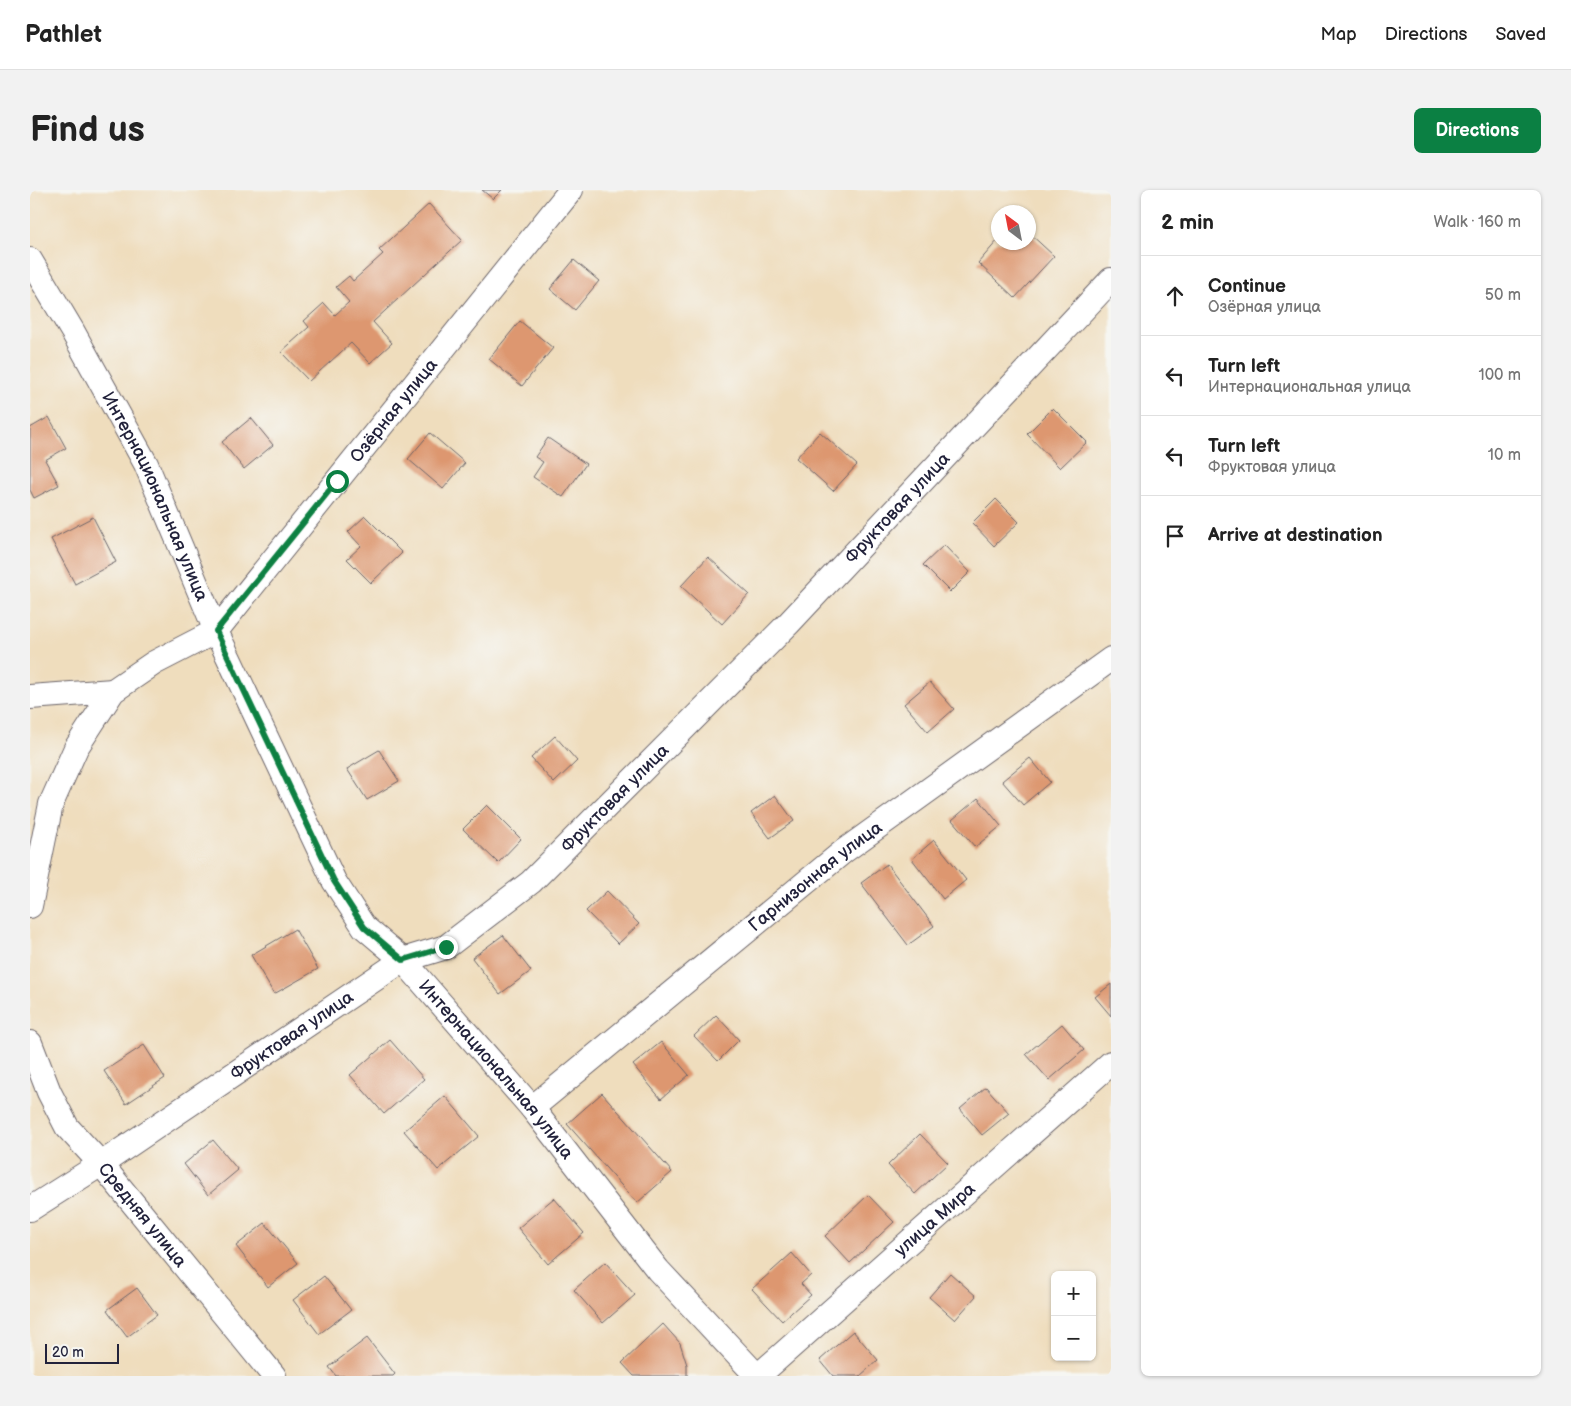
<!DOCTYPE html>
<meta charset="utf-8">
<style>
:root{--surface:#fff;--page:#f2f2f2;--text:#222;--muted:#767676;--line:#e0e0e0;--accent:#0b8043}
body{margin:0;font-family:"Balsamiq Sans",sans-serif;background:var(--page);color:var(--text)}
.controls{position:absolute;right:15px;bottom:15px;display:grid;overflow:hidden;border-radius:8px;box-shadow:0 1px 4px #0004}
.controls button{width:45px;height:45px;display:grid;place-items:center;padding:0;border:0;border-bottom:1px solid var(--line);background:var(--surface);color:var(--text);font:25px sans-serif}
.compass{position:absolute;left:961px;top:15px;width:45px;height:45px;border-radius:50%;background:var(--surface);box-shadow:0 1px 4px #0004;rotate:328deg}
.scale{position:absolute;left:15px;bottom:12px;width:74px;box-sizing:border-box;padding-left:5px;border:2px solid #22223b;border-top:0;font-size:14px;line-height:18px;white-space:nowrap;color:#22223b;-webkit-text-stroke:4px #f6f6f2;paint-order:stroke}
.stop{position:absolute;width:15px;height:15px;margin:-11px;border:4px solid #0b8043;border-radius:50%;background:#fff}
.stop.end{background:#0b8043;border-color:#fff;box-shadow:0 1px 5px #0008}
.list{margin:0;padding:0;list-style:none}
h2{display:flex;justify-content:space-between;align-items:center;height:65px;margin:0;padding:0 20px;font-size:21px}
h2 small{font-size:16px;font-weight:400;color:var(--muted)}
.list li{display:grid;grid-template-columns:32px 1fr auto;gap:15px;align-items:center;box-sizing:border-box;height:80px;padding:0 20px;border-top:1px solid var(--line)}
.list b{display:block;font-size:19px;white-space:nowrap}
.list p{margin:0;font-size:16px;white-space:nowrap;color:var(--muted)}
.list em{font-size:16px;font-style:normal;color:var(--muted)}
.icon{flex:none;width:28px;height:28px;fill:none;stroke:currentColor;stroke-width:2;stroke-linecap:round;stroke-linejoin:round}
.map{position:relative;flex:none;width:1081px;height:1186px;overflow:hidden;border-radius:8px}
header{display:flex;align-items:center;gap:30px;box-sizing:border-box;height:70px;padding:0 25px;background:var(--surface);border-bottom:1px solid var(--line)}
header strong{font-size:24px}
nav{display:flex;gap:28px;margin-inline-start:auto;font-size:18px}
.intro{display:flex;align-items:center;justify-content:space-between;box-sizing:border-box;height:120px;padding:0 30px}
h1{margin:0;font-size:35px}
.button{padding:12px 22px;border-radius:8px;background:var(--accent);color:#fff;font-size:18px;font-weight:700}
main{display:flex;gap:30px;padding:0 30px}
aside{flex:1;background:var(--surface);border-radius:8px;box-shadow:0 1px 4px #0004}
.map>svg:first-child{display:block}
</style>
<header>
<strong>Pathlet</strong>
<nav><a>Map</a><a>Directions</a><a>Saved</a></nav>
</header>
<div class="intro"><h1>Find us</h1><a class="button">Directions</a></div>
<main>
<div class="map">
<svg width="1081" height="1186" viewBox="0 0 1081 1186">
<rect width="100%" height="100%" fill="#f6f6f2"/>
<filter id="ink" filterUnits="userSpaceOnUse"><feTurbulence type="fractalNoise" baseFrequency=".02" numOctaves="2"/><feDisplacementMap in="SourceGraphic" scale="10" xChannelSelector="R" yChannelSelector="G"/><feConvolveMatrix kernelMatrix="1 2 1 2 8 2 1 2 1" color-interpolation-filters="sRGB"/></filter>
<filter id="wash" filterUnits="userSpaceOnUse"><feTurbulence type="fractalNoise" baseFrequency=".0096" numOctaves="4" result="noise"/><feDisplacementMap in="SourceGraphic" scale="20" xChannelSelector="R" yChannelSelector="G"/><feGaussianBlur stdDeviation="1.12" result="paint"/><feColorMatrix in="noise" values="0 0 0 0 0 0 0 0 0 0 0 0 0 0 0 0 0 1.4 0 .05"/><feComposite in="paint" operator="in"/></filter>
<g filter="url(#wash)">
<rect width="100%" height="100%" fill="#efddbd"/>
<g id="blocks">
<path fill="#dd976f" d="M452,0H472L463,9Z
M399,14L432,50L343,132L362,153L340,173L321,153L279,191L251,162L279,137L274,131L294,113L305,125L319,112L306,97L319,86L323,91L353,64L349,60Z
M998,42L1024,66L985,108L948,73L968,50V52H998Z
M544,70L569,91L545,120L520,99Z
M490,131L523,158L492,196L459,169Z
M1023,218L1057,252L1030,278L997,244Z
M19,227L36,258L15,270L29,295L4,308L0,300V238Z
M221,228L243,255L214,279L192,252Z
M790,242L827,275L803,301L766,268Z
M400,243L435,273L413,299L378,269Z
M518,248L556,274L533,307L503,287L513,272L505,267Z
M966,309L989,332L964,356L942,333Z
M335,326L372,363L341,393L317,369L331,356L318,342Z
M63,327L86,372L45,394L21,349Z
M914,355L940,382L920,402L893,375Z
M678,367L719,404L692,434L651,396Z
M900,492L924,519L898,542L874,514Z
M525,546L547,571L524,593L501,568Z
M349,560L369,591L337,610L317,579Z
M1000,568L1020,592L993,615L972,591Z
M745,605L764,631L740,648L721,623Z
M948,608L971,636L945,657L922,630Z
M457,615L491,649L468,673L433,639Z
M904,650L936,690L913,709L882,669Z
M857,674L904,736L878,755L831,693Z
M577,701L609,734L588,754L556,721Z
M265,739L288,779L244,804L221,765Z
M473,745L501,781L470,804L442,768Z
M1081,794V826L1065,807Z
M686,825L709,850L688,871L664,846Z
M1032,834L1054,860L1019,890L996,864Z
M360,850L394,889L354,924L320,885Z
M631,852L659,885L631,909L603,875Z
M114,855L135,888L96,914L74,881Z
M956,897L979,923L952,945L930,919Z
M572,903L642,982L607,1013L537,934Z
M415,906L449,946L408,980L374,941Z
M890,944L918,973L885,1004L858,975Z
M183,950L208,980L178,1005L154,974Z
M838,1005L864,1032L820,1073L795,1046Z
M524,1008L554,1043L518,1074L488,1038Z
M235,1033L268,1073L238,1097L206,1056Z
M762,1063L781,1085L771,1094L781,1105L752,1131L722,1099Z
M575,1072L605,1105L573,1133L544,1100Z
M920,1083L946,1106L925,1130L899,1107Z
M294,1086L321,1120L289,1144L263,1110Z
M107,1098L127,1125L97,1147L77,1120Z
M633,1134L650,1153L657,1175V1186H604L592,1173Z
M823,1141L848,1170L830,1186H803L790,1170Z
M337,1148L365,1184L363,1186H306L299,1177Z"/>
</g>
</g>
<g filter="url(#ink)">
<use href="#blocks" fill-opacity="0" stroke="#6a6368" stroke-width="1"/>
<g fill="none" stroke-linecap="round" stroke-linejoin="round">
<g stroke="#6a6368" stroke-width="26">
<g id="minor">
<path id="s1" d="M0,70L43,142L116,274L186,441L304,691L334,737L373,770L502,918L628,1080L727,1186"/>
<path d="M0,507L83,501"/>
<path id="s2" d="M0,716L21,614L46,558L83,501L124,473L186,441L541,0"/>
<path id="s3" d="M0,853L19,902L37,937L71,974L244,1186"/>
<path id="s4" d="M502,918L814,661L1081,469"/>
<path id="s5" d="M0,1019L71,974L373,770L416,757L501,692L759,433L1081,90"/>
<path id="s6" d="M728,1186L1081,873"/>
</g>
</g>
<use href="#minor" stroke="#fff" stroke-width="24"/>
</g>
</g>
<g fill="none" stroke-linecap="round" stroke-linejoin="round" filter="url(#ink)">
<path stroke="#0b8043" stroke-width="6" d="M307,291L186,441L304,691L334,737L373,770L416,757"/>
</g>
<g text-anchor="middle" dominant-baseline="central" stroke-width="5" stroke-linejoin="round" paint-order="stroke">
<g font-size="18" fill="#22223b" stroke="#f6f6f2">
<text stroke="none"><textPath href="#s2" startOffset="636">Озёрная улица</textPath></text>
<text stroke="none"><textPath href="#s1" startOffset="268">Интернациональная улица</textPath></text>
<text stroke="none"><textPath href="#s5" startOffset="1124">Фруктовая улица</textPath></text>
<text stroke="none"><textPath href="#s5" startOffset="719">Фруктовая улица</textPath></text>
<text stroke="none"><textPath href="#s4" startOffset="366">Гарнизонная улица</textPath></text>
<text stroke="none"><textPath href="#s5" startOffset="314">Фруктовая улица</textPath></text>
<text stroke="none"><textPath href="#s1" startOffset="942">Интернациональная улица</textPath></text>
<text stroke="none"><textPath href="#s3" startOffset="208">Средняя улица</textPath></text>
<text stroke="none"><textPath href="#s6" startOffset="236">улица Мира</textPath></text>
</g>
</g>
</svg>
<div class="controls">
<button>+</button>
<button>−</button>
</div>
<svg class="compass" viewBox="-18 -18 36 36"><path d="M0-13l5 13h-10z" fill="#e53935"/><path d="M0 13l5-13h-10z" fill="#767676"/></svg>
<div class="scale">20 m</div>
<div class="stop" style="left:307px;top:291px"></div>
<div class="stop end" style="left:416px;top:757px"></div>
</div>
<aside>
<h2>2 min<small>Walk · 160 m</small></h2>
<ul class="list">
<li><svg class="icon" aria-label="ahead" viewBox="0 0 24 24"><path d="M12 20V5M6 11l6-6 6 6"/></svg><div><b>Continue</b><p>Озёрная улица</p></div><em>50 m</em></li>
<li><svg class="icon" aria-label="left" viewBox="0 0 24 24"><path d="M17 20v-9H6M10 6l-5 5 5 5"/></svg><div><b>Turn left</b><p>Интернациональная улица</p></div><em>100 m</em></li>
<li><svg class="icon" aria-label="left" viewBox="0 0 24 24"><path d="M17 20v-9H6M10 6l-5 5 5 5"/></svg><div><b>Turn left</b><p>Фруктовая улица</p></div><em>10 m</em></li>
<li><svg class="icon" aria-label="arrive" viewBox="0 0 24 24"><path d="M6 21V4h12l-3 4 3 4H6"/></svg><div><b>Arrive at destination</b></div></li>
</ul>
</aside>
</main>
